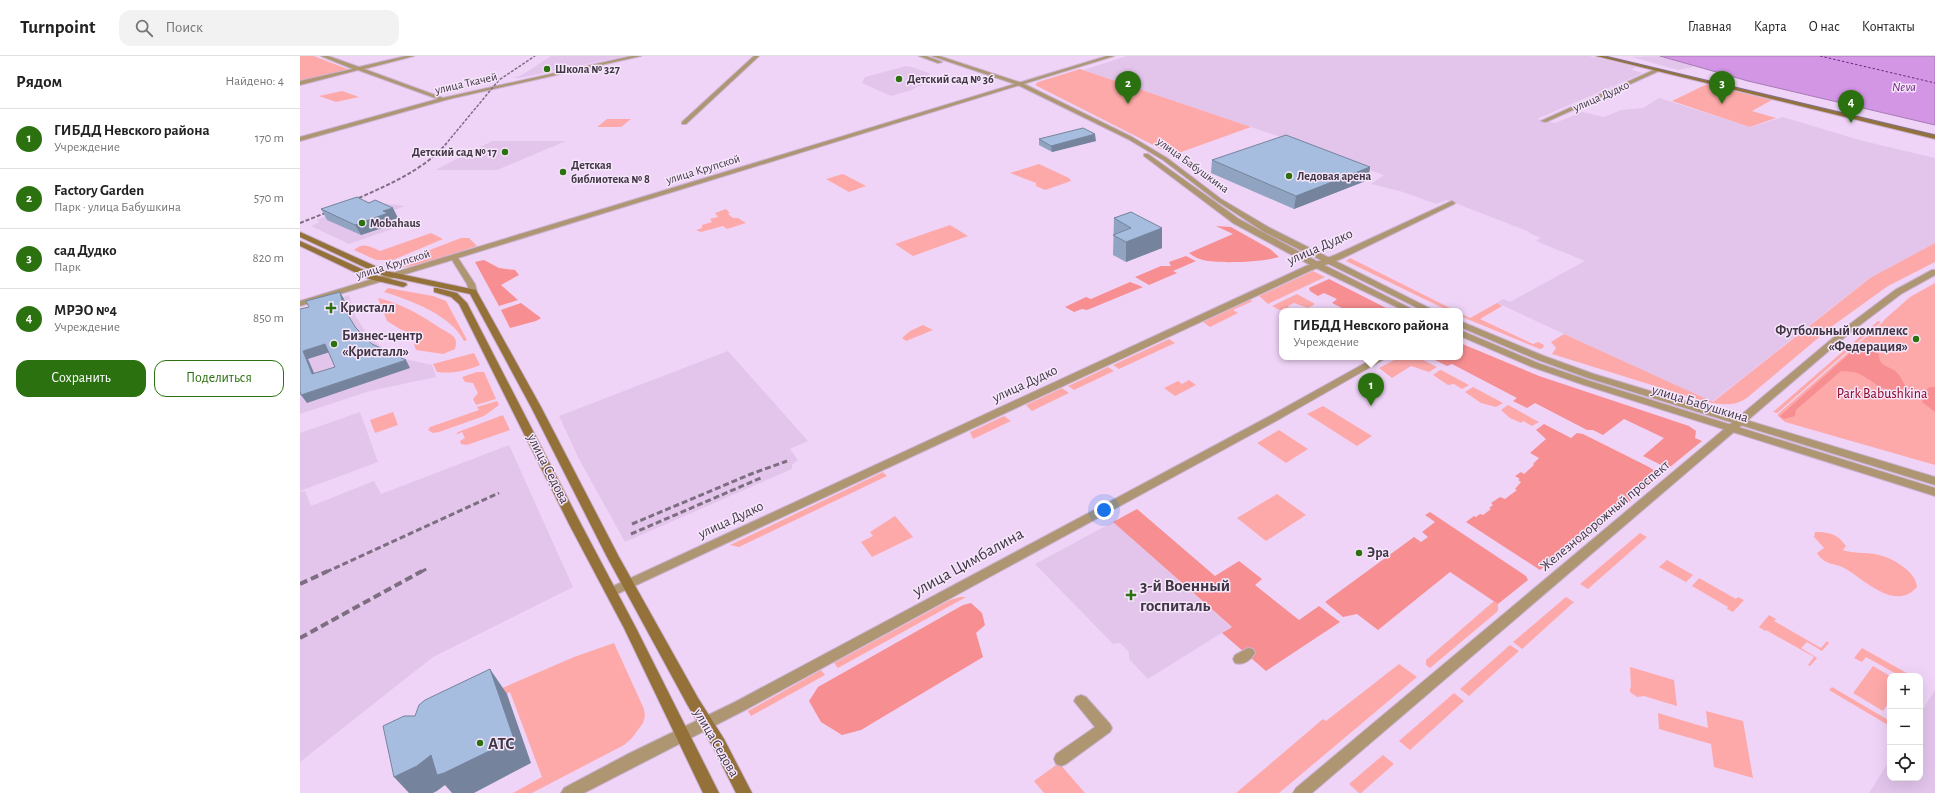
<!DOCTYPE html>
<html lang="ru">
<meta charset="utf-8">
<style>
:root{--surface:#fff;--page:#f2f2f2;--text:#222;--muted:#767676;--line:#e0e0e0;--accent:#2b7110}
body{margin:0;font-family:"Alegreya Sans",sans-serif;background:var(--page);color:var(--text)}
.controls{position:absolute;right:12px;bottom:12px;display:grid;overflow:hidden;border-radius:8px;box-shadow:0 4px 16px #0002}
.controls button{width:36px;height:36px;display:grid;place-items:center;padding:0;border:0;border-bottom:1px solid var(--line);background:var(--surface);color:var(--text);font:20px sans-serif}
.you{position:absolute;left:804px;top:454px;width:14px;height:14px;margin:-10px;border:3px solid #fff;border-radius:50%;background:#1a73e8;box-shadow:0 0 0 6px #1a73e833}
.badge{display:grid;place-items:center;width:26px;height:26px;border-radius:50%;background:var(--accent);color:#fff;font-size:13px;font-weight:700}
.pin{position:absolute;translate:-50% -33px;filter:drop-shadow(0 1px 2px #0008)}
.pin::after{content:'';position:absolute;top:21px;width:14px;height:12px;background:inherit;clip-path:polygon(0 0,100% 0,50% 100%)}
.popup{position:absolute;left:979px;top:252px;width:184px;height:52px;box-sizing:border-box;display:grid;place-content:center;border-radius:8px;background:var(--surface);filter:drop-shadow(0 1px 3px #0005);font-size:13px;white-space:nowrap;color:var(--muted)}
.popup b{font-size:15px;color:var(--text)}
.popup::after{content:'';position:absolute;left:50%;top:100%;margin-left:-8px;border:8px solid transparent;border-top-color:var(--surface)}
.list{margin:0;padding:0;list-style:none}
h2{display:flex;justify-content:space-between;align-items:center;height:52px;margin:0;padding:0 16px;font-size:17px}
h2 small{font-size:13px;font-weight:400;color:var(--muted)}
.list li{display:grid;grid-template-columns:26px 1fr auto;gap:12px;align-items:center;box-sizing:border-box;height:60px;padding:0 16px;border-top:1px solid var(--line)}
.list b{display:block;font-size:15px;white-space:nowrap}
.list p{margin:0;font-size:13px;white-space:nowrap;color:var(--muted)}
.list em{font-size:13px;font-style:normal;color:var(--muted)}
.actions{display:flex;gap:8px;padding:12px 16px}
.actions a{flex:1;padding:9px 0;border:1px solid var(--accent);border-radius:12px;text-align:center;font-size:14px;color:var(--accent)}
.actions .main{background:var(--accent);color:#fff}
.icon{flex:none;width:22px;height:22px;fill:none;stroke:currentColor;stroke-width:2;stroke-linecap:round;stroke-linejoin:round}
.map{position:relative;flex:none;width:1635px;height:737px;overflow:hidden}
header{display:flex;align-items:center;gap:24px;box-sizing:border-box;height:56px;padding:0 20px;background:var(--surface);border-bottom:1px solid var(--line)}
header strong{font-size:19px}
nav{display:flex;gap:22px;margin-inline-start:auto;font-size:14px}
.search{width:280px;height:36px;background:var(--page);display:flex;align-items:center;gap:10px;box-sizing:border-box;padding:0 14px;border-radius:12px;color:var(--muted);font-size:15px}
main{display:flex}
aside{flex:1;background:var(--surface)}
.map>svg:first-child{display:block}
</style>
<header>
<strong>Turnpoint</strong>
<div class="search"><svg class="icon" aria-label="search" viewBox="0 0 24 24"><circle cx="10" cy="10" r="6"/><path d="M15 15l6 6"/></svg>Поиск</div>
<nav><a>Главная</a><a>Карта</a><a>О нас</a><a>Контакты</a></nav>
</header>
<main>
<aside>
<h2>Рядом<small>Найдено: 4</small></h2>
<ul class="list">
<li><span class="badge">1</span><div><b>ГИБДД Невского района</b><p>Учреждение</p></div><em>170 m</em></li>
<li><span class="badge">2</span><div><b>Factory Garden</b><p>Парк · улица Бабушкина</p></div><em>570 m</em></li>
<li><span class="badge">3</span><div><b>сад Дудко</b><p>Парк</p></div><em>820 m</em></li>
<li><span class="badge">4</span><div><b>МРЭО №4</b><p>Учреждение</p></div><em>850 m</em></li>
</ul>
<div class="actions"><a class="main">Сохранить</a><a>Поделиться</a></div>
</aside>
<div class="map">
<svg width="1635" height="737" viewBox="0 0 1635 737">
<rect width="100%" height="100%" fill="#efd4f7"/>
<path fill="#e3c5ec" d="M251,0H326L219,22H213L222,19Z
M827,0H1289L1336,11L1331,14L1343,17L1237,63L1255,67L1282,56L1304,61L1321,54L1343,52L1359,42L1451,71L1483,61L1563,85L1635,102V187L1568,223L1412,346L1197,247L1203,243L1210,246L1285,205L1236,185L1241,182L1229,177L1230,176L1147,144L1136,148L1103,136L1071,128L1084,119L982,83L983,82L783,14Z
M1360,0L1392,9L1393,11L1378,14L1332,1Z
M606,10L612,11L631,18L627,19L641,26L618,30L612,34L591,40L562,27L565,21Z
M192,85H266L197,114H135Z
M65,145L105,150L87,157L98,162L90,165L101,170L49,188L11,170L20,166L16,164Z
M49,239L55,259L67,278L84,293L100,302L132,309L136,321L70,335L0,358V254Z
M428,295L508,385L490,393L498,404L492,409V413L325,486L279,403L259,360Z
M60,356L78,406L0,435V377Z
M209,389L273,531L133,601L0,706V436L5,435L11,450L74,425L81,438Z
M813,466L931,571L848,623L829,603V596L820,587L813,588L735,508Z
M1635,634V737H1569L1590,704V722H1620V658Z"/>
<path fill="#fea9a9" d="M0,0H14L50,14L0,26Z
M780,13L951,71L873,99L735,29L738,26Z
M1407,28L1472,44L1452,55L1476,62L1450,71L1372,45Z
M42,35L59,41L36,46L19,40Z
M307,63H331L321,71H297Z
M739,108L769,122L771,125L745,134L736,130V127L710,117Z
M543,118L566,130L549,136L526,123Z
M426,153L430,157L428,158L433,162H438L446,167L427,173L423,170L401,176L396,174L402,172V169L412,166L410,163L418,161L415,157Z
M650,169L668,180L613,200L595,188Z
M131,177L143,183L93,204H76L54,194C63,186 70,190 80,195Z
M161,182H169L177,190C161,195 101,218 88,210Z
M1635,187V206L1588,230L1535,268L1448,341C1434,352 1418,348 1403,345L1252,298L1256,292L1251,286L1264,278L1413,346L1570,222Z
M1050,202L1156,255H1149L1046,205Z
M1013,215L1025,221L968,248L959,240Z
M1635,227V409L1485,366L1478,360V358L1582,267L1584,264L1610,241Z
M88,232L133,240L146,245L167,284L164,285C151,259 110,244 84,236Z
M997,238L1015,248L1008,252L994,247L988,250L989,252C981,255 981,255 972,250Z
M78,242C100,247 121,259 140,272C145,275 150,277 154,281C157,285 156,289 155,293L143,298L116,294L114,288L118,281L100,273L87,265Z
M950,244L953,245L933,254L938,257L910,271L903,266Z
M1197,247L1202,250L1180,263L1233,288L1238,286L1244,289L1243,292L1240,293L1160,260V257L1170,262Z
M1578,265L1581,266L1477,357L1473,356Z
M623,269L633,274L606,285L602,282L610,275Z
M869,283L875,287L819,313L813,309Z
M174,297L180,309C165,315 153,318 137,316L133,308Z
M1100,301H1117L1137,311L1129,316L1111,310L1092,322L1079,312Z
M808,311L814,315L774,334L768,330Z
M1140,314H1141L1169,329L1162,333L1154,328L1148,329L1133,319Z
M177,316H184L196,343L176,349L173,343L178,337L173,327L165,326L162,321Z
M889,324L896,329L875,340L864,332L878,325L882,328Z
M1173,331L1203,347L1196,351L1181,347L1165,336Z
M762,332L769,337L732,355L726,349Z
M197,345L199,349L184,360L139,376L133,377L128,374L130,371L179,354L177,351Z
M1208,349L1239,366L1232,370L1223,365L1221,367L1210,362L1201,354Z
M1023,350L1072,380L1057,390L1007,358Z
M93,356L98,369L75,377L70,364Z
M203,359L210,374L167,389L161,388L160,385L165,382L162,376L156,379L158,376Z
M704,360L711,365L673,383L670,376Z
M979,374L1008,393L986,407L957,387Z
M583,416L587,420L439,491L430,489Z
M977,438L1006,459L966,485L937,462Z
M595,460L613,481L572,501L561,486L573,480L570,476Z
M1515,476C1529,476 1538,478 1546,490L1543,494C1554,498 1563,496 1574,498C1589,500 1616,514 1617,531C1595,556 1565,524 1546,513C1535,506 1526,511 1517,497L1524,492L1514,481Z
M1340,477L1347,481L1288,533L1280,528Z
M1367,504L1393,519L1386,526L1359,511Z
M1399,522L1436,543L1438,541L1444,544L1433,556L1427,553L1428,551L1392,530Z
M660,541H666L538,612L534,607L650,544Z
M1266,541L1274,546L1222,593L1213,586Z
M1194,545L1198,548V555L1130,612L1126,609V604Z
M1469,559L1476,563L1474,565L1521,592L1527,585L1529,587L1522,595L1507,586L1501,592L1517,602L1510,610L1508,609L1514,601L1466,574L1465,575L1459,571Z
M314,587L344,653L345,660L343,667L332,682L324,689L232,737H213L242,721L210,636L195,643L193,636L274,601Z
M1210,589L1219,595L1169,640L1160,633Z
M1562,592L1612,620H1600L1566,601L1562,606L1554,602Z
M1099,608L1117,621L979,737H936L1023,663L1026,665Z
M1573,610L1590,620V645L1583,655L1553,637Z
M1330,611L1374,624L1377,650L1344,640L1337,641L1330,636V633L1331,631Z
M521,614L525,619L451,660L448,655Z
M1532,631L1590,665L1588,669L1529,634Z
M1154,637L1164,645L1110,694L1099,685Z
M1406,655L1443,665L1453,722L1414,711L1411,688L1359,673L1358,657L1408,672Z
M1083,699L1094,708L1061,737H1059L1049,728Z
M759,707L785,737H744L734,725Z"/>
<path fill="#f78e91" d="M916,170L931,171L970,193L979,201C964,206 918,208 903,204C898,203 893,200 889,197L933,178Z
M886,200L896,205L873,215L877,217L849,229L835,221L861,210H871L869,206Z
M184,204L199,212L215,214L219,219L201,229L218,244L199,250L175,206Z
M1029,223L1092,255H1048L1032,247L1037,243L1024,237L1018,240L1010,235L1009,232Z
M830,226L843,231L787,254L782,253L774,256L765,251L786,241L791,243Z
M221,247L241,262L236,265L210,272L201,254Z
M1160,287L1239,320L1389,370L1396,375L1395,382L1402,385L1370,411L1361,409L1343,400L1364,382L1324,363L1303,379L1293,374H1287L1235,347L1227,352L1213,345L1217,342L1152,308L1147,310L1129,301H1160Z
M1559,289L1566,290L1579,298C1579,313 1592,309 1598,318C1601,321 1603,326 1605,330L1601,334C1576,335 1576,325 1557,317C1553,315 1546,316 1541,315L1496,354L1495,360L1484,363L1480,360Z
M1630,331H1635V356L1622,346L1626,334Z
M1244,368L1271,382L1277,377L1283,378L1349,411L1361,419L1280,488L1273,487L1240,514L1166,466L1174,460L1176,461L1180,458L1183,459L1191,453L1189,452L1193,449L1191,447L1200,441L1205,443L1217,434L1215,433L1221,426L1218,424L1220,423L1215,420L1221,416L1224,418L1234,409L1233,408L1239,402L1230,397L1246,383L1236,374Z
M837,453L915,520L939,505L962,523L955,529L999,564L1019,550L1040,566L966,615L922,577L932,571L813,466Z
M1130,456L1226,520L1228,524L1198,548L1150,516L1078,574L1057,558L1043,561L1025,546L1114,481L1121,486L1128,481L1122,476L1135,466L1125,459Z
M671,547L682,557L685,569L676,577L683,601L561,674L542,679L521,666L509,645L518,631L663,549Z"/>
<path fill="#d396e4" stroke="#a77ab4" d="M1360,0H1635V69L1448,25Z"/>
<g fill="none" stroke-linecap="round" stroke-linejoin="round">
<path stroke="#6f2681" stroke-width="1" stroke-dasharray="2.5 2" stroke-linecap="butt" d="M1520,0L1635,27"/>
<g stroke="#c9b1d0" stroke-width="2">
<path id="minor" d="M21,0H28L59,11L106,0H114L64,13L143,42L332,0H341L149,43L0,85V81L138,43L58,14L0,29V25L53,13Z
M454,0H459L386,68H382V66Z
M807,0H814L158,202L175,228L177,236L176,238H170L167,228L152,204L0,250V245Z
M1356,13L1361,14L1246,66L1241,65Z
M1152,145L1155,147L1154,148L1041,203L1012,214L315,539L311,541L307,539L305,536L307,533L1006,210L1035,199Z
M1632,214H1635V219L1601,238L1552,275L1012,737H993L996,732L1546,271L1595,234Z
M1076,301H1088L976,365L445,654L284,737H261L264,732L328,698L435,646L968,361Z
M948,592L953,593L955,597C951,604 943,610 935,607L933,603L935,599Z
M781,639L786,641L810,668L812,672L810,676L766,708L761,710L756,708L754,703L756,698L795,671L774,645L776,641Z"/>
</g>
<g stroke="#c9b1d0" stroke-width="2">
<path id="tertiary" d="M619,0H626L642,6L638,7Z
M632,0H639L722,27L832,81L867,102L921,143L970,172L1135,255H1124L964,176L917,145L863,104L828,83L718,29Z
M844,98H848L939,163L1020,207L1116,255H1105L1014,211L933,167L844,100Z
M1160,265L1244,300L1294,318L1635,421V429L1288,322L1238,304L1160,271Z
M1160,274L1238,307L1290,325L1635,432V440L1284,329L1232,311L1160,280Z"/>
</g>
<g stroke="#c9b1d0" stroke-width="2">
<path id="secondary" d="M1296,0H1304L1635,79V83Z
M0,176L86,215L176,234L241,351L319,501L398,642L424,683L452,737H436L414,693L388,650L307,501L231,351L170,238L81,219L0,181Z
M0,185L75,219L106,227L107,229L103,231L69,223L0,190Z
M134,232H137L157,237L167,247L282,470L336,572L419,737H403L324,572L270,470L159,248L151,241L134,236Z"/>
</g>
<use href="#minor" fill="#ad9671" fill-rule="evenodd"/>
<use href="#tertiary" fill="#ad9671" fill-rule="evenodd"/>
<use href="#secondary" fill="#937138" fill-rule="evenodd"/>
<path stroke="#7e6e82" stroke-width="1" d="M1305,0L1635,79"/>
<path stroke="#7e6e82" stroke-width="1.5" stroke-dasharray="3 1.5" stroke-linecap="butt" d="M145,89L199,24L235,0"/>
<path stroke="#7e6e82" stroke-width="2" stroke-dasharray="4 2" stroke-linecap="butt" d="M48,147C82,131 121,117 146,88
M0,167L33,154"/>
<path stroke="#7e6e82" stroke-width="3" stroke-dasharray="6 3" stroke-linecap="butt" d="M332,468L451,418L487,405
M331,478L463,421
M26,516L199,437
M121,516L128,512"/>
<path stroke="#7e6e82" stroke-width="4" stroke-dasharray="8 4" stroke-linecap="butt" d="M0,528L28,515
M0,582L122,515"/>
</g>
<path fill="#90a3c0" d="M739,83L796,85L752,96L739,89Z
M912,104L1070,111L1068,124L994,153L911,117Z
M21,153L98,162L92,164L94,168L61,179L27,164Z
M831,156L862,192L826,206L813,199L814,162Z"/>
<path fill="#75849c" d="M795,78L796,85L752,96L751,90Z
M1070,111L1068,124L994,153L996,140Z
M93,152L98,162L92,164L94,168L61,179L55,169L83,155Z
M862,172V192L826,206V186Z
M40,236L44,243L49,261L44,253Z
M25,288L30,296L8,303L18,326L12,318L3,295Z
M106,304L110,312L7,347L1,339Z
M190,613L207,638L231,707L174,737H152L145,729L137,735L133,737H109L94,721Z"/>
<path fill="#a7bddf" stroke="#75849c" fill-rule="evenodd" d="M783,72L795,78L751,90L739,83Z
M986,79L1070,111L996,140L912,104Z
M57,141L69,147L75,144L93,152L83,155L88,157L55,169L21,153Z
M831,156L862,172L826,186L813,179L831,172L814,162Z
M40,236L44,253L56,272L72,288L106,304L1,339L0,335V253L9,251L6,245ZM25,288L35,311L12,318L3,295Z
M190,613L214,683L144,717L137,719L131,699L117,710L94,721L83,670L104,660H115L119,649L125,644Z"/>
<g fill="#2b7110" stroke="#f6e6fb" stroke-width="1.5">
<circle cx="247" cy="13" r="4"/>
<circle cx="599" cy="23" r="4"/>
<circle cx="205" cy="96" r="4"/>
<circle cx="263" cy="116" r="4"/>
<circle cx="989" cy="120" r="4"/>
<circle cx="62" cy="167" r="4"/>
<path d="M29 246h4v4h4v4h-4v4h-4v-4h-4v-4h4z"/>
<circle cx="1616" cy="283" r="4"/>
<circle cx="34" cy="288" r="4"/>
<circle cx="1059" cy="497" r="4"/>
<path d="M829 533h4v4h4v4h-4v4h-4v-4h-4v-4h4z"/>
<circle cx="180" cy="687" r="4"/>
</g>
<g text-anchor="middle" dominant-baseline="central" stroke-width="3" stroke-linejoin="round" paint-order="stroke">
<g font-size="12" font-weight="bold" fill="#413744" stroke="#f6e6fb" text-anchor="start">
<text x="255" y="13">Школа № 327</text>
<text x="607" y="23">Детский сад № 36</text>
<text x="197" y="96" text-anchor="end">Детский сад № 17</text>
<text x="271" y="109">Детская<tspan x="271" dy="14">библиотека № 8</tspan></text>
<text x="997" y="120">Ледовая арена</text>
<text x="70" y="167">Mobahaus</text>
</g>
<g font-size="12" fill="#413744" stroke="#f6e6fb">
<text transform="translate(166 27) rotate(-13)">улица Ткачей</text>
<text transform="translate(1301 40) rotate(-24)">улица Дудко</text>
<text transform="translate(893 109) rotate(36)">улица Бабушкина</text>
<text transform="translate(403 113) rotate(-17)">улица Крупской</text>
<text transform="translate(93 208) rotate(-17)">улица Крупской</text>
</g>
<g font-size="13" font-style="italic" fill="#6f2681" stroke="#f6e6fb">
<text x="1604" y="31">Neva</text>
</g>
<g font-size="14" fill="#413744" stroke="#f6e6fb">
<text transform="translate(1020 191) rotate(-24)">улица Дудко</text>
<text transform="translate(725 328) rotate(-25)">улица Дудко</text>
<text transform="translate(1400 348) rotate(17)">улица Бабушкина</text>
<text transform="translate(248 413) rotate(63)">улица Седова</text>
<text transform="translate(1305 460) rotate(-40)">Железнодорожный проспект</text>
<text transform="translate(431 464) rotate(-25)">улица Дудко</text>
<text transform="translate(416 687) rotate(60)">улица Седова</text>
</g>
<g font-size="14" font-weight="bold" fill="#413744" stroke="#f6e6fb" text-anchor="start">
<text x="40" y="252">Кристалл</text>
<text x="1608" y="275" text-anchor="end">Футбольный комплекс<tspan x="1608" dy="16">«Федерация»</tspan></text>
<text x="42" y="280">Бизнес-центр<tspan x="42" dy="16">«Кристалл»</tspan></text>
<text x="1067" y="497">Эра</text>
</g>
<g font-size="14" fill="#890624" stroke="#f6e6fb">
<text x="1582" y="338">Park Babushkina</text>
</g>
<g font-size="17" fill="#413744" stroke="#f6e6fb">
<text transform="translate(668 506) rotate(-29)">улица Цимбалина</text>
</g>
<g font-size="17" font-weight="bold" fill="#413744" stroke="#f6e6fb" text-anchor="start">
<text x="840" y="529">3-й Военный<tspan x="840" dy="20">госпиталь</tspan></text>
<text x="188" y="687">АТС</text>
</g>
</g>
</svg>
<div class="controls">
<button>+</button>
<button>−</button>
<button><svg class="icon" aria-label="locate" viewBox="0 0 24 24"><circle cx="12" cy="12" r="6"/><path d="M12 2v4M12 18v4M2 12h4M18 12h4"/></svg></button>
</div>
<div class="you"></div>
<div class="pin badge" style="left:1071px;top:350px">1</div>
<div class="popup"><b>ГИБДД Невского района</b>Учреждение</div>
<div class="pin badge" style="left:828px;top:48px">2</div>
<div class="pin badge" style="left:1422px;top:48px">3</div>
<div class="pin badge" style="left:1551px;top:67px">4</div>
</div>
</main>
